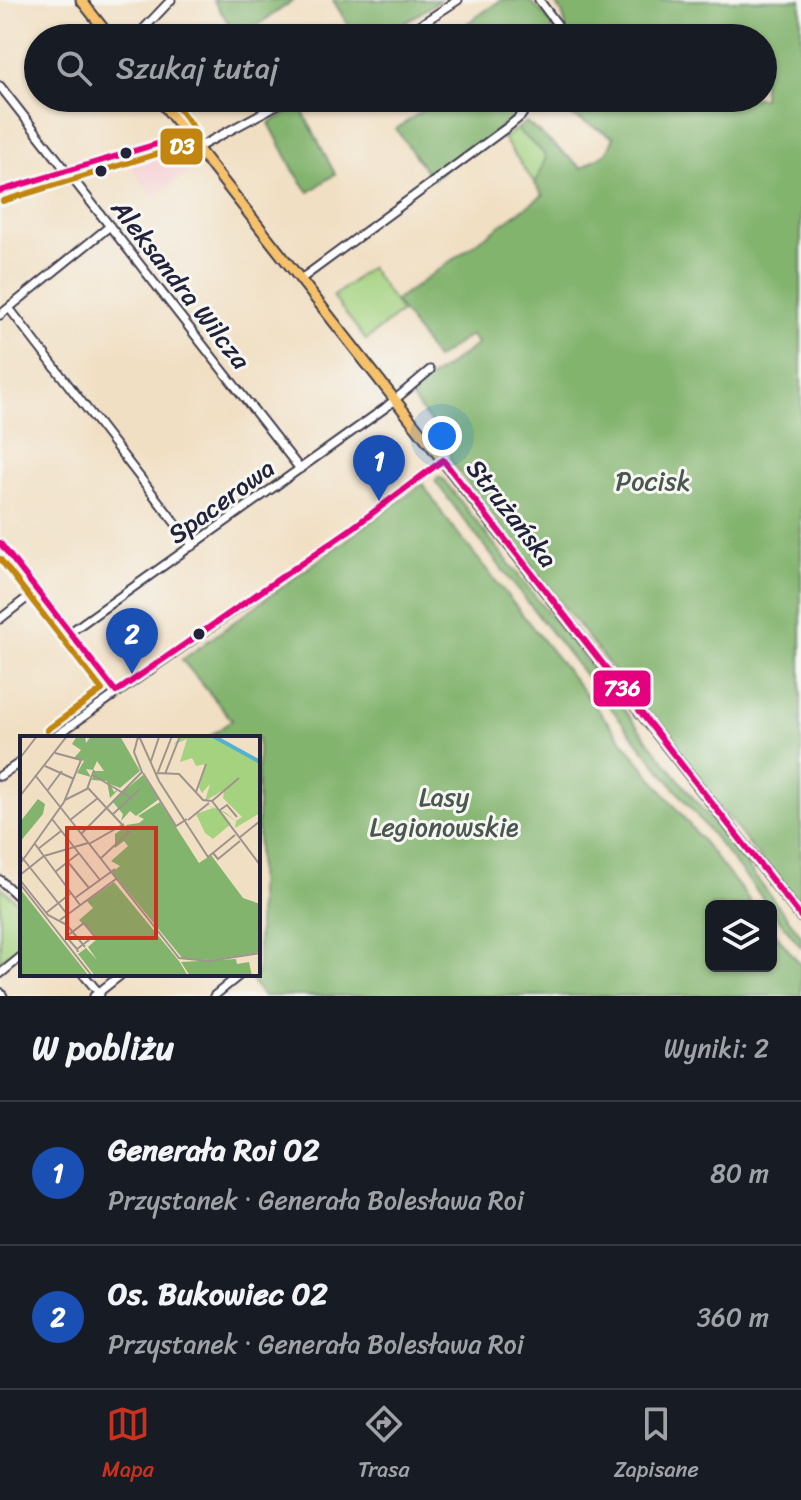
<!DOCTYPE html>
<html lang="pl">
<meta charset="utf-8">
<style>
:root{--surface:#171b24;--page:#242831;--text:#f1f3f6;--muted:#9ea1a6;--line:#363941;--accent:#c8321e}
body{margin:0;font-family:Sriracha,sans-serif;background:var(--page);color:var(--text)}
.controls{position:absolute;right:24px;bottom:24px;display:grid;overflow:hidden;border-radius:12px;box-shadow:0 2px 6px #0004}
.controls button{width:72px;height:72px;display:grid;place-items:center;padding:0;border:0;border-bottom:2px solid var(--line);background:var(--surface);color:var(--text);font:40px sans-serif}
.you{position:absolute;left:442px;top:436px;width:28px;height:28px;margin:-20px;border:6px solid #fff;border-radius:50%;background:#1a73e8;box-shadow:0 0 0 12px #1a73e833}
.badge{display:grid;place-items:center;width:52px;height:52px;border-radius:50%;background:var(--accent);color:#fff;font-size:26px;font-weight:700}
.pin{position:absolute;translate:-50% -66px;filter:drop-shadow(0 2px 4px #0008)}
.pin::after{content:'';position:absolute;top:42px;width:28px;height:24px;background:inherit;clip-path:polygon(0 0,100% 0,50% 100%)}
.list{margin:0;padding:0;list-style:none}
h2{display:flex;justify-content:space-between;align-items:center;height:104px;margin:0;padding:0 32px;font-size:34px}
h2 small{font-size:26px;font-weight:400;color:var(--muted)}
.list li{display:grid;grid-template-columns:52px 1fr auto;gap:24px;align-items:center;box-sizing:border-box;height:144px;padding:0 32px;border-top:2px solid var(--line)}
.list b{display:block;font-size:30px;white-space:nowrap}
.list p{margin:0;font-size:26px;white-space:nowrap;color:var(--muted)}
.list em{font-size:26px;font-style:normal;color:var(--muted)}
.icon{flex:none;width:44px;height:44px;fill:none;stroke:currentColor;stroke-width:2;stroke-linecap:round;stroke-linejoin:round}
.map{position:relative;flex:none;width:801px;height:996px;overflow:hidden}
.search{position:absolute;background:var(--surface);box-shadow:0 2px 6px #0004;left:24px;right:24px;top:24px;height:88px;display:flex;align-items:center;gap:20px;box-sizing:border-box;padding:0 28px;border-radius:44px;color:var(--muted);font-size:30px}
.sheet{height:392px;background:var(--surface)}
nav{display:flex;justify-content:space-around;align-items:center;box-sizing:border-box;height:112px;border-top:2px solid var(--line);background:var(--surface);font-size:22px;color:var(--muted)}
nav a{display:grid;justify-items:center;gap:4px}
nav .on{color:var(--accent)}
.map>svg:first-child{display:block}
</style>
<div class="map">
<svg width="801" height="996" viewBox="0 0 801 996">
<rect width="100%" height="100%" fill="#f6f6f2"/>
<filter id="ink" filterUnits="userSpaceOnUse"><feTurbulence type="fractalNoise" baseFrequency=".0125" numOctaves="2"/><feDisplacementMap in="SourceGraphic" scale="16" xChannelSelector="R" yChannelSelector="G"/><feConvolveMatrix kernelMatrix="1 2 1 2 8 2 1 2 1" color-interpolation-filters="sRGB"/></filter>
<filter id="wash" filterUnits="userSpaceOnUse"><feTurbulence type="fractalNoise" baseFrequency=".006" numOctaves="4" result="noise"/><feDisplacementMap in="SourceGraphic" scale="32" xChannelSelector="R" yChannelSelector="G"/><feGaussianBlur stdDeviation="1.8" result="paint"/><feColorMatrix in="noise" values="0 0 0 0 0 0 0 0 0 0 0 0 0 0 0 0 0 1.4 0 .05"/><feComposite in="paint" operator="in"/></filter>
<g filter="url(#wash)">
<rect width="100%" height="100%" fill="#f1dfc3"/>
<path fill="#f7cfd2" d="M177,145L196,167L154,197L131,167L136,162L152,158L150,154Z"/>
<path fill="#a4d27f" stroke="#637a5d" stroke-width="2" d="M517,129C525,140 540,145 546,158L535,184L503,138Z
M370,267L401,312L366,340L333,297Z
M0,886L22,906V944L0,961Z"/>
<path fill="#83b46e" stroke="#526b54" stroke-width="2" d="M213,0H294L239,38Z
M333,0H440L382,38H356Z
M501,0H529C539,10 557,23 555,38H446Z
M553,0H801V911L450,461L449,445L408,394L478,344L470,335L436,359L395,301L543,195L535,184L546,158C540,145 525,140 517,129L526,122L582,168L607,152L614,137L538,98H763V38H565C568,23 563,11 553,0Z
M441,98H528L518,115L432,179L396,129Z
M300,106L335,174L309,192L294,171L269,123Z
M438,477L443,479L801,935V947C680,793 553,639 435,481Z
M423,484L444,516L754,906H711V966H771V928L801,965V996H263L246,974H258V738H208L232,720L182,660Z"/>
</g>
<g filter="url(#ink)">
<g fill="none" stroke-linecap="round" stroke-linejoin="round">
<g stroke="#413e4f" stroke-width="11">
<path id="minor" d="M539,0L557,24L559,38
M135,38L171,0
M400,38L458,0
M0,86L300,469
M197,148L290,98
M0,191L187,135
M301,279L509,126L521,116L533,98
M9,308L193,546
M0,315L110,226
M0,543L116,692
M0,619L37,590
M69,633L385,408L430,370
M53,738L351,529L443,460
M0,776L22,761
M0,880L22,900
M0,974L22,956
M83,974L100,994
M0,992L3,996
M94,996L122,974
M214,996L241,974"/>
</g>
<g stroke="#413e4f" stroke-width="13">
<path id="major" d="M81,0L111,38
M158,98L801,917"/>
</g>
<use href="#minor" stroke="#fff" stroke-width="7"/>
<use href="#major" stroke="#f5c16b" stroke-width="9"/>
<g stroke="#f6f6f2" stroke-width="12">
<path id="bus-1" d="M0,191L187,135
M443,460L801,917
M0,543L116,692
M116,692L351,529L443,460"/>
</g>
<g stroke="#f6f6f2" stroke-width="12">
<path id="bus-2" d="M3,201L193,143L197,138L195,130L171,98
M0,559L102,690L47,730"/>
</g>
<use href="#bus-1" stroke="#e5007d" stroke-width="6"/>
<use href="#bus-2" stroke="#c2850f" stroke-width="6"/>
</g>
</g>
<g fill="#22223b" stroke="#f6f6f2" stroke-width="3">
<circle cx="126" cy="153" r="7"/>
<circle cx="101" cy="171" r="7"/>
<circle cx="199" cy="634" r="7"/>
</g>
<g text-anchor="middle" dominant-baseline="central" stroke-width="6" stroke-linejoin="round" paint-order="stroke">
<g font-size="26" fill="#22223b" stroke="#f6f6f2">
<text transform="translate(181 284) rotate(52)">Aleksandra Wilcza</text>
<text transform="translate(221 501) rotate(-36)">Spacerowa</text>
<text transform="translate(512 513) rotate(52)">Strużańska</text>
</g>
<g font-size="26" fill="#49574f" stroke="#f6f6f2">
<text x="653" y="481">Pocisk</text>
<text x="444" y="797">Lasy<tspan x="444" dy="30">Legionowskie</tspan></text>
</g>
</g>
<g transform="translate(20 736)">
<rect width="240" height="240" fill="#f1dfc3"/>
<path d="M162,0H195L236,23L240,19V77L215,92L216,85L201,75L211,88L193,103L185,97L176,78L193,72L187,69L205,76L216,85L222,81L203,62L204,54L185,65L190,48L182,57L179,51L186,28L176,30L172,22L160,26L167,3L153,9Z" fill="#a4d27f"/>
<path d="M57,0H65L66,7L71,0H100L120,35L100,52L90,48L94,56L99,53L90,62L87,45L72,44L74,35H84L77,25L73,34L66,33L71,41L57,37L64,25L54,22L61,14L52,8ZM123,39L139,63L116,80L110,75L101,85L103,78L92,65ZM18,63L25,68L23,78L0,106V86ZM140,66L179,127L191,119L223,162L240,168V216L191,224L163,223L92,136L100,130L91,125L108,110L104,105L95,112V98L105,91L110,96L106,89L119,87L124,83L118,80ZM94,146L159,225L168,240H75L58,218L66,212L77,224L68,211L77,203L59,184L73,172L67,165ZM0,154H1L69,240H0ZM216,223L217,228L229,226L232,240H170L161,226Z" fill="#83b46e"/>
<path fill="none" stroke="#52b2d1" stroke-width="4" d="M193,0L240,26"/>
<path fill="none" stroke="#9e938d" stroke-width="2" d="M119,0L139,45L188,121L215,99M0,22L17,0M131,25L139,1M25,30L54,43M138,36L152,0M123,37L156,90L167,83M136,37L159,38L183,64L192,65L240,129M145,38L160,0M15,39L159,222L189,225L240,217M73,39L113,63M68,52L109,96L80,123M27,55L42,35M176,56L186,28M0,60L47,0M45,64L67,53L74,34M192,65L219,42M200,74L207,69L217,81M93,78L120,53M32,83L80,144M50,84L78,62M168,84L189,67M61,98L122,36L114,16L118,1M219,102L240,85M15,108L60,169M69,108L104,88M18,113L41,95M193,117L198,123L220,105M0,119L47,178M48,126L69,152M0,128L44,66L61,24L35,17M35,136L59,117M0,139L24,120L68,107M0,144L28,179L47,189L65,211M0,148L72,240M55,162L95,133M26,177L51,157M40,184L96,143M57,213L74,200L64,187L47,200V201L50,205L57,213L58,216"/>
<path fill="#c8321e" fill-opacity="0.15" stroke="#c8321e" stroke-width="4" d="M47,92H136V202H47Z"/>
<rect width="240" height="240" fill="none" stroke="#22223b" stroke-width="4"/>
</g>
<g stroke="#f6f6f2" stroke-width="3">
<rect x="159" y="127" width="45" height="39" rx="8" fill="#c2850f"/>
<rect x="592" y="669" width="60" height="39" rx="8" fill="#e5007d"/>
</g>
<g font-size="22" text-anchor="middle" font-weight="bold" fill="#fff">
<text x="182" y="154">D3</text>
<text x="622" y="696">736</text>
</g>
</svg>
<div class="controls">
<button><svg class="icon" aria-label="layers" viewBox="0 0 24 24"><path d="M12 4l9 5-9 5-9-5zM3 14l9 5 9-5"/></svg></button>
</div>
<div class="you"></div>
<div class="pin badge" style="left:379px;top:501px;background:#1a4fb4">1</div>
<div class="pin badge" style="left:132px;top:674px;background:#1a4fb4">2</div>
<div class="search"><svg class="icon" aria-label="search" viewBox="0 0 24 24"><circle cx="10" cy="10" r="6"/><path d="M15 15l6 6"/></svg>Szukaj tutaj</div>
</div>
<section class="sheet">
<h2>W pobliżu<small>Wyniki: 2</small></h2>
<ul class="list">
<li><span class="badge" style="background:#1a4fb4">1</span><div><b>Generała Roi 02</b><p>Przystanek · Generała Bolesława Roi</p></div><em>80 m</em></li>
<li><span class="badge" style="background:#1a4fb4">2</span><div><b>Os. Bukowiec 02</b><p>Przystanek · Generała Bolesława Roi</p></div><em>360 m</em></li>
</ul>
</section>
<nav>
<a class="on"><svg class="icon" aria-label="map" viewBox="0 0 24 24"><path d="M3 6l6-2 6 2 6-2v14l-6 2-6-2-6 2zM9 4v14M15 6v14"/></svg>Mapa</a>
<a><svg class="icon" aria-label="directions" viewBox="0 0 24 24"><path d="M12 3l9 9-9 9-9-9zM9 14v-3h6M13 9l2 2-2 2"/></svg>Trasa</a>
<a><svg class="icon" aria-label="saved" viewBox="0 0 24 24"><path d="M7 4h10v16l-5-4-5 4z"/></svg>Zapisane</a>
</nav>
